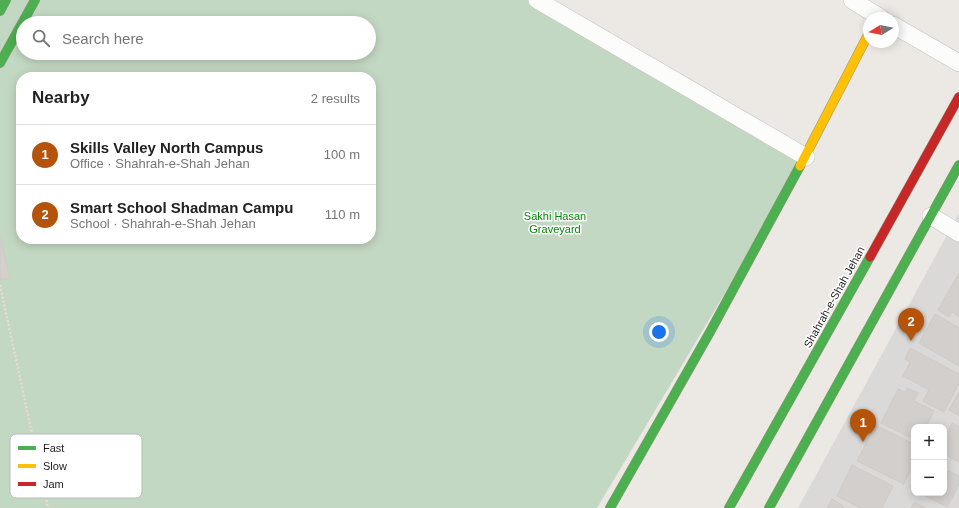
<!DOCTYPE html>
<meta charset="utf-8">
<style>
:root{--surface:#fff;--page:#f6f6f6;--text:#222;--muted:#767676;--line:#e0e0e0;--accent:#b45309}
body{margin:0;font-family:Arial,sans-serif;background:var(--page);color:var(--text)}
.controls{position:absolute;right:12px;bottom:12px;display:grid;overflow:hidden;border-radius:8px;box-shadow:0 2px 10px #0003}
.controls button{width:36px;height:36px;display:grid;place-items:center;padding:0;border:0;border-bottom:1px solid var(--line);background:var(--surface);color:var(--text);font:20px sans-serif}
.compass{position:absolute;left:863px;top:12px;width:36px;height:36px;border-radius:50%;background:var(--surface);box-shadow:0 2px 10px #0003;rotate:260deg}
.you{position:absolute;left:659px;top:332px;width:14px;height:14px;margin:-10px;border:3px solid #fff;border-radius:50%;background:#1a73e8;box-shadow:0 0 0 6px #1a73e833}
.badge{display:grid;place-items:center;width:26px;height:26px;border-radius:50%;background:var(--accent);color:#fff;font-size:13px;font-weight:700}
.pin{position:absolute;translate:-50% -33px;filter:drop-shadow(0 1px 2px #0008)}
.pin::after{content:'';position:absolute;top:21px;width:14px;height:12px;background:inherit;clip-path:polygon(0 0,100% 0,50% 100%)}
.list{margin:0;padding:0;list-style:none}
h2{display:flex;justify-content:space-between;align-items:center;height:52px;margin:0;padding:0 16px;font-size:17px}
h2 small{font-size:13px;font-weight:400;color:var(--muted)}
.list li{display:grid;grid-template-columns:26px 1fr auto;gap:12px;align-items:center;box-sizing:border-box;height:60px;padding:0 16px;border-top:1px solid var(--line)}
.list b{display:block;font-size:15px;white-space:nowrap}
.list p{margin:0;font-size:13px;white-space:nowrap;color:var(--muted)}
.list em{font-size:13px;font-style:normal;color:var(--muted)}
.icon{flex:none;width:22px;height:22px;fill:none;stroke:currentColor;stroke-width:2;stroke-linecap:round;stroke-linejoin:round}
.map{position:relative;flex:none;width:959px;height:508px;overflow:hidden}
.search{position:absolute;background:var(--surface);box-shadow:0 2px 10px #0003;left:16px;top:16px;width:360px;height:44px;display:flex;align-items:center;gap:10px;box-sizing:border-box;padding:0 14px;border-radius:22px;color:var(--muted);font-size:15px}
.panel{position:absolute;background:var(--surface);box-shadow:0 2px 10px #0003;left:16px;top:72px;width:360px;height:172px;border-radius:16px}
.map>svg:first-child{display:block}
</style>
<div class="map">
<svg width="959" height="508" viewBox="0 0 959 508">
<rect width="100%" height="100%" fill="#ece9e5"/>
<path fill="#dbd9d7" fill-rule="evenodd" d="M959,213V508H798ZM914,427H944V493H914Z"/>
<path fill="#c3d8c2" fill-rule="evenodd" d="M6,0H537L806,157L597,508H0V11ZM23,23H369V53H23ZM21,77H371V239H21Z"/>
<path fill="#d3cfcc" stroke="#cfcac6" d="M0,237L10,278L0,280Z
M959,273V317L952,312L949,317L938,310Z
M935,314L959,328V366L919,343Z
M910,348L959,374V383L944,412L923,401L929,390L903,376L910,362L905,359Z
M907,388L918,393L914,401L934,411L926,427H914V439L881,423L898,389L905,392Z
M959,392V416L949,410Z
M952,423L959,427V462L944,454V439Z
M875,425L914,444V463L904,484L857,461Z
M852,465L893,486L882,508H860L837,496Z
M944,469L959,476V485L947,507L920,493H944Z
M914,479V490L910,487Z
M832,499L843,506V508H827Z
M914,502L926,508H911Z"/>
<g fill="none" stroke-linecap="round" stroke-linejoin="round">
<g stroke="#c4c3c1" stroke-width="18">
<path id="street" d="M537,0L806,157
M852,0L881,18
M893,25L959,63
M931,216L959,233"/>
</g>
<g stroke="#96967c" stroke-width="10">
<path id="fast" d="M0,11L6,0
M0,63L35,0
M610,508L710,332L800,166
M729,508L870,257
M769,508L959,165"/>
</g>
<g stroke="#96967c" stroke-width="10">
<path id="slow" d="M800,166L869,33"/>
</g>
<g stroke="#96967c" stroke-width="10">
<path id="jam" d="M870,257L959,97"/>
</g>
<path stroke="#ebd9d7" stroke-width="2.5" stroke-dasharray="2 2" stroke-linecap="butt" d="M0,285L48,508"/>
<use href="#street" stroke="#fcfcfb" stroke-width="17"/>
<use href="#fast" stroke="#4caf50" stroke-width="9"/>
<use href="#slow" stroke="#ffc107" stroke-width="9"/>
<use href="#jam" stroke="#c62828" stroke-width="9"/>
</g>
<g text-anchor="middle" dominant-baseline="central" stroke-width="3" stroke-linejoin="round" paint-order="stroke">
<g font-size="11" fill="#028503" stroke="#fff">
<text x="555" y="216">Sakhi Hasan<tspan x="555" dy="13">Graveyard</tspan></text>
</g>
<g font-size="11" fill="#1d1d1d" stroke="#fff">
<text transform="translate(834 297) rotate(-61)">Shahrah-e-Shah Jehan</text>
</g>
</g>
<rect x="10" y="434" width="132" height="64" rx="6" fill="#fff" stroke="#bbb" stroke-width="1"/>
<rect x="18" y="446" width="18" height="4" fill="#4caf50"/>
<rect x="18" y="464" width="18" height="4" fill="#ffc107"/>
<rect x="18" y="482" width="18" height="4" fill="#c62828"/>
<g font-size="11" fill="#1d1d1d">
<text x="43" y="452">Fast</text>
<text x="43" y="470">Slow</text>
<text x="43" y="488">Jam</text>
</g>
</svg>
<div class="controls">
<button>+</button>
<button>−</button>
</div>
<svg class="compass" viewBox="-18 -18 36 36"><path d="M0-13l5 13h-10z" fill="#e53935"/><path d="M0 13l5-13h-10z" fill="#767676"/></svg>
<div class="you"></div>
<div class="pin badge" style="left:863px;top:442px">1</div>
<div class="pin badge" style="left:911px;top:341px">2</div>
<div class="search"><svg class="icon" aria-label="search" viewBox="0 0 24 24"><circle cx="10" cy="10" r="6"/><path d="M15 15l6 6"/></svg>Search here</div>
<section class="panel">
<h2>Nearby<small>2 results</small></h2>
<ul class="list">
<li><span class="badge">1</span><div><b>Skills Valley North Campus</b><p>Office · Shahrah-e-Shah Jehan</p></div><em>100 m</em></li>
<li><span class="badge">2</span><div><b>Smart School Shadman Campu</b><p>School · Shahrah-e-Shah Jehan</p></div><em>110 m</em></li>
</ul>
</section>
</div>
